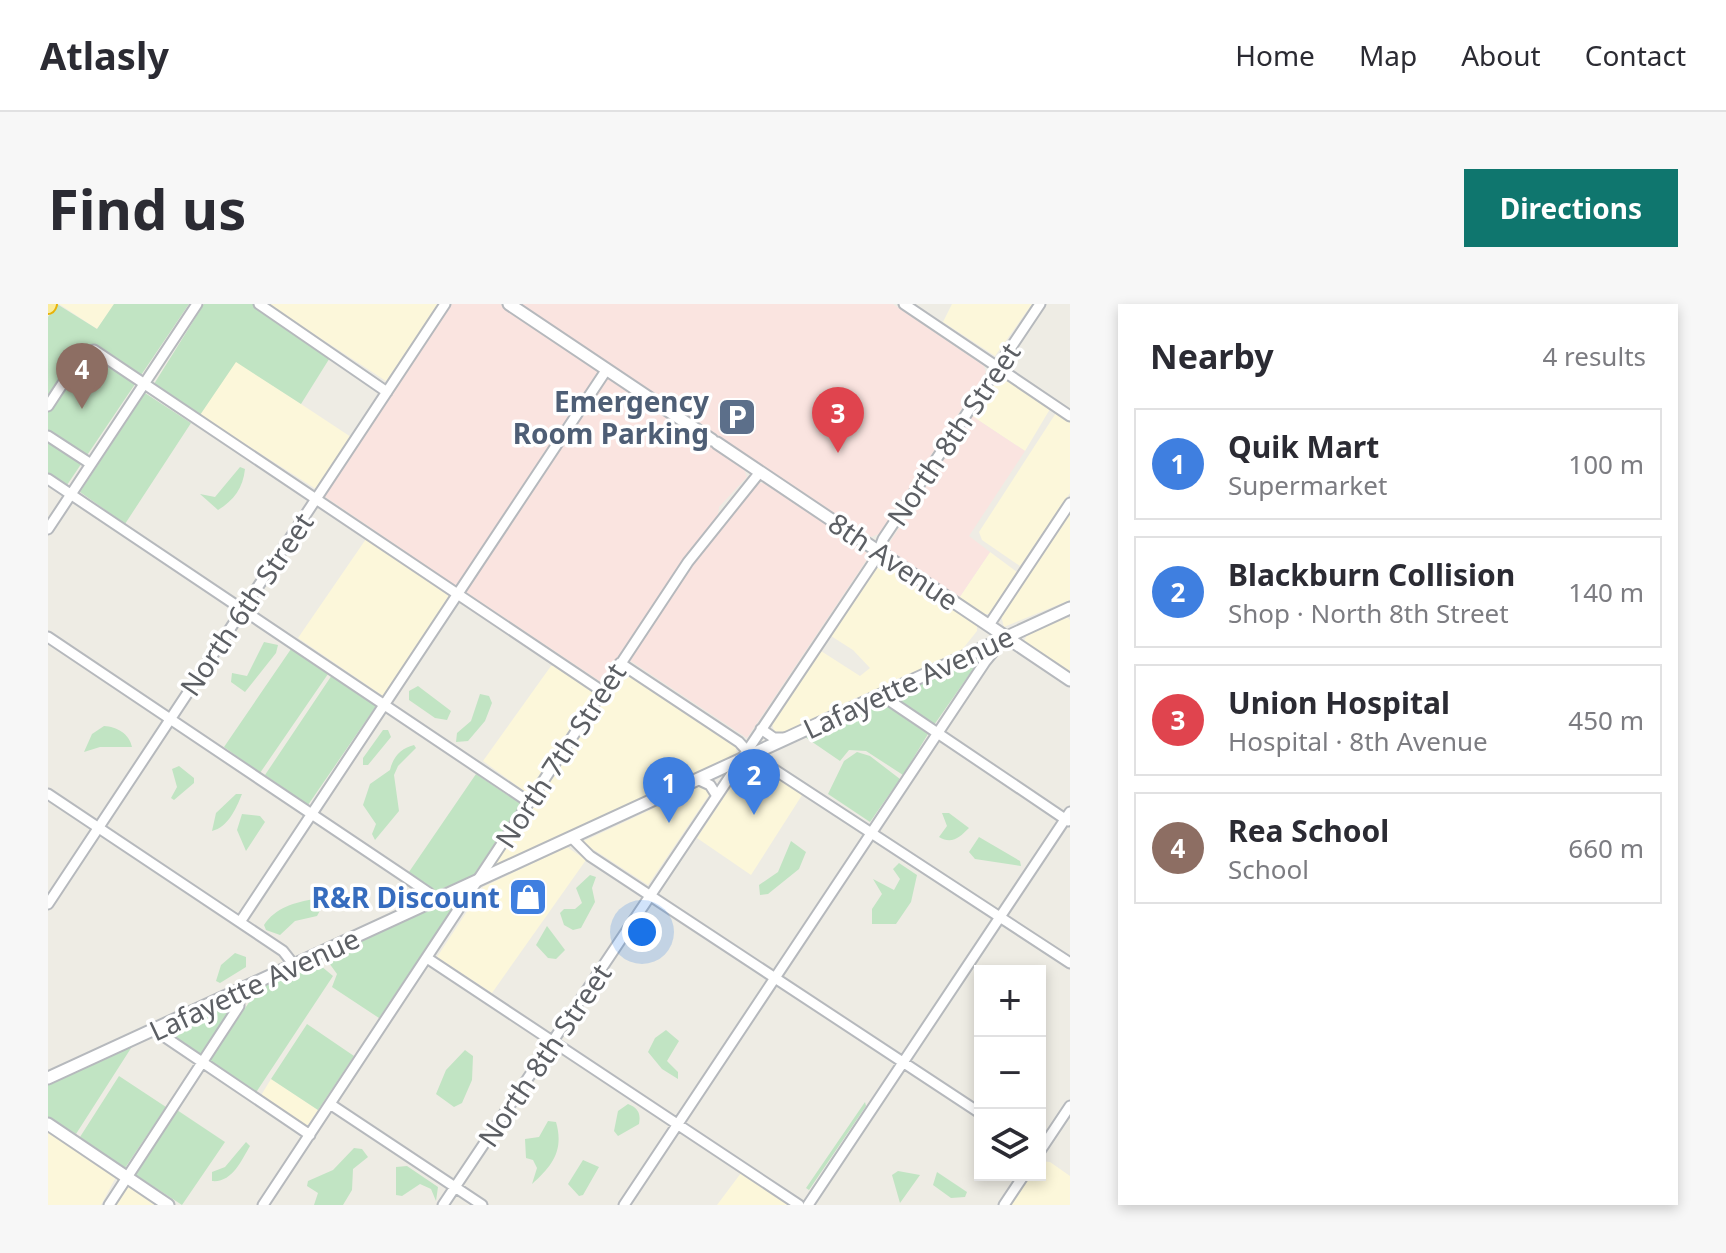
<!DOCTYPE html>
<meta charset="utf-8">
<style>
:root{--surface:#fff;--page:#f7f7f7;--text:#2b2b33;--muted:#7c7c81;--line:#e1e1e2;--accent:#0f766e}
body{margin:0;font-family:"Noto Sans",sans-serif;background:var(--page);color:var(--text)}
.controls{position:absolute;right:24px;bottom:24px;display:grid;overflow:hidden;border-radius:0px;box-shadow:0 4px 12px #0003}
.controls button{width:72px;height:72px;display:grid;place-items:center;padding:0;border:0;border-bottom:2px solid var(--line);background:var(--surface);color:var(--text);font:40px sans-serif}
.you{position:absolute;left:594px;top:628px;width:28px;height:28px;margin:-20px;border:6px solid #fff;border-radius:50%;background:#1a73e8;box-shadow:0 0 0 12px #1a73e833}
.badge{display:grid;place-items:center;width:52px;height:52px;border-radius:50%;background:var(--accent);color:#fff;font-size:26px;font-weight:700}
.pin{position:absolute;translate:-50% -66px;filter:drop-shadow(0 2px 4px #0008)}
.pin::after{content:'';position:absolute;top:42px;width:28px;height:24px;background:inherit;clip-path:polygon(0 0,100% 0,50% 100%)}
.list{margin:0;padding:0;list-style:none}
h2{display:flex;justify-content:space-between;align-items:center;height:104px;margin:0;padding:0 32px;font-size:34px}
h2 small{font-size:26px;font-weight:400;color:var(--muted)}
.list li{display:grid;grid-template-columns:52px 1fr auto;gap:24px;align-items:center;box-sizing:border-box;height:112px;margin:0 16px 16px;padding:0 16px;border:2px solid var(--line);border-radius:0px}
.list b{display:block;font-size:30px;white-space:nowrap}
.list p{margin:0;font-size:26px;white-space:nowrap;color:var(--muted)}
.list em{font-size:26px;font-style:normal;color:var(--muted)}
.icon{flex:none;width:44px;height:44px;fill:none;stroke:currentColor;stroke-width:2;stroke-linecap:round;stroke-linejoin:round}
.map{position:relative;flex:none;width:1022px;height:901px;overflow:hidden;border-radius:0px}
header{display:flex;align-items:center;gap:48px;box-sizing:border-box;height:112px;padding:0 40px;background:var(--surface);border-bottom:2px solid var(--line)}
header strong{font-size:38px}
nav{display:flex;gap:44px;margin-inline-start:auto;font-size:28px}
.intro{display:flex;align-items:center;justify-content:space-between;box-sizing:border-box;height:192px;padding:0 48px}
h1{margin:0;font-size:56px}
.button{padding:20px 36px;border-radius:0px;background:var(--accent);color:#fff;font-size:28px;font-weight:700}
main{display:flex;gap:48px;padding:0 48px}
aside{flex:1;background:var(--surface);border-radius:0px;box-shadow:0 4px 12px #0003}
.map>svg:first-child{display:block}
</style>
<header>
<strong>Atlasly</strong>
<nav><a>Home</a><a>Map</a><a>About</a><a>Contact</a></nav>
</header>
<div class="intro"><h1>Find us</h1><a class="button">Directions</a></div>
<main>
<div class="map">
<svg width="1022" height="901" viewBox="0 0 1022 901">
<rect width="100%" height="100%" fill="#eeece4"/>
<path fill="#fcf7da" d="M11,0H66L49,25Z
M220,0H391L338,77Z
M904,0H984L947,52L895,18Z
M188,57L303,133L268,185L152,111Z
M952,72L1002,105L977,147L924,112Z
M1008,109L1022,118V189L972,262L934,236L931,228Z
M1022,208V296L956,323L953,312Z
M318,235L401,292L335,392L250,334Z
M942,248L969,268L941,310H936L911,294Z
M834,257L929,320V327L913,347L732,431L727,430L724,420L773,347L812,372L822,364L805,346L783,332Z
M1018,312L1022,316V369L976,337L979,331Z
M503,362H508L546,389L479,489L435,457Z
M573,367L688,443L689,450L446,563Z
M706,457L756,488L703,571L649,534L695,465Z
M655,481L663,488L600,581L534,538Z
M519,543L538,556L444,689L389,653L435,583Z
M223,775L270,806L259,822L212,793Z
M0,828L68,873L53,901H0Z
M992,857L1002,858L1022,872V901H962L982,871H992Z
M693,869H694L742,901H669Z
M81,881L111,901H67Z"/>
<path fill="#fae4e0" d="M404,0H452L551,67L408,282L276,192Z
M471,0H845L936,62L938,68L831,230L823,233Z
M560,74L695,163L699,173L671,203L670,211L637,252L553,378L418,288Z
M924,112L977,147L921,232L942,248L911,294L842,248L840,241Z
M710,179H719L822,251L699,434L581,356L654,246Z"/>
<path fill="#c1e4c3" d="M9,0L49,25L66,0H141L19,181L0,169V13Z
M156,0H205L283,52L253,100L188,58L152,111L106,80Z
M97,89L143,119L77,220L32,188Z
M192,163L197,165C195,184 186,196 170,206L152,190L167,193Z
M216,338L230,341L228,349L197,388L183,378L184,369L199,372Z
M243,345L280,370L212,469L176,443Z
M928,354L930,358L886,421L847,395L846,392Z
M284,371L328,402L260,501L217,471Z
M370,382L403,407L399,416L387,414L361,396V387Z
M432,390L441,392L444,399L437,417L420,437L408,438L409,429L423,417Z
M833,398L880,430L855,471L818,447L801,446L792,457L757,433Z
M56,422C69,423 81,429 84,443H52L36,448L44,430Z
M335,426H340L343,433L320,461H315V454Z
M366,441L368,444L350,462L346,471L351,507L327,536L324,530L328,520L315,501L322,480L342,466C345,453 353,444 366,441Z
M809,448L822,452L852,475L822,518L780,490L796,457Z
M131,462L146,474V479L126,496L123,494L129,483L124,465Z
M428,470L473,500L425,572L388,587L361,568Z
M188,490H194C188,505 180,523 164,527L168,509Z
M894,509H901L921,524C912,533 904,541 891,533L899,522Z
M194,510L212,512L217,518L198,547L189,526Z
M931,533L972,557L973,562L927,555L921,548Z
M743,537L758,548L751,565L720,590L712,591L711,581L730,568Z
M851,559L869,571L863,598L848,620H824V605L834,590L825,575L846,586L852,575L845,565Z
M542,571L548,573L544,584L547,598L533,624L525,626L516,621L512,609L516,605H527L534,599L528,584Z
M407,593L410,596L331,714L284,683L289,670L276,652Z
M267,595L275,601L269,612L247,617L232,631L218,626L216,621C227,604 247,598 267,595Z
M499,622L517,646L508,655L500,654L488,641Z
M187,649L198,653V663L172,679L168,677L173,661Z
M267,657L285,672L207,790L161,758L212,682Z
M183,696L186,701L152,751L117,726Z
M259,720L306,752L270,806L223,775Z
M618,726L631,737L619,757L630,768V775L614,765L600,748L607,734Z
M85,741L28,830L0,813V780Z
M417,746L425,752L424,776L414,799L406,803L388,790L398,766Z
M71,772L118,803L77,864L32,833Z
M817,798L818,802L761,886L758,884Z
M580,800C590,804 593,809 591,820L570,832L566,827L570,807Z
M129,806L177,838L134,901L88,871Z
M500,817L508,818C516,846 505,861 484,880L489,864L485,856L478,854L477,835L491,833Z
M198,838L202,842C193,857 184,879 164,877V868L177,863Z
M306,844L314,845L320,853L305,865L304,886L295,901H266L270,889L259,882L260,877L285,866Z
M535,856L551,863L535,891L531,892L520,880Z
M359,862L390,883L388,897L383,885L372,880L354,892L348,891V863Z
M850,867L872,871L852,899L844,871Z
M889,868L919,888L917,893L903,894L885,881Z"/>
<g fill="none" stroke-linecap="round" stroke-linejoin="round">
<g stroke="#b6b9bd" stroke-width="13">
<path id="minor" d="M211,0L339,88
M856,0L1022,112
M0,102L34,50L46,46L554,387
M0,132L43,160
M0,175L481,498
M0,225L149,0
M941,321L1022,199
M0,333L356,572L381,589L385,598
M572,359L691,438L701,449L1022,659
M837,389L842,397L1020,517
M713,425L726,434H738
M649,475L662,481L669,492
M0,490L235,647L246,661
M524,534L542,552L932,809
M0,600L397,0
M192,618L559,65
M379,654L751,901
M112,723L117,733L262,831
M282,800L434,901
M992,847L1022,802
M61,901L191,702L190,687
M215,901L640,258L712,168
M395,901L827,256L835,235L992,0
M576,901L937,358L955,336
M760,901L1022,508
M956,901L976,871"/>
</g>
<g stroke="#b6b9bd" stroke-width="15">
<path id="tertiary" d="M461,0L664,136
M669,139L1022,376
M0,774L1022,304
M0,820L120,901"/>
</g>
<g stroke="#e8b209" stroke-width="18">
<path id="trunk" d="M0,2L1,0"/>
</g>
<use href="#minor" stroke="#fff" stroke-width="9"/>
<use href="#tertiary" stroke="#fff" stroke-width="11"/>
<use href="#trunk" stroke="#faec9e" stroke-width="14"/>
</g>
<defs>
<g id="parking-square" transform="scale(2)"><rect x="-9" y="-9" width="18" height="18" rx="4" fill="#5c6f8a" stroke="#fff"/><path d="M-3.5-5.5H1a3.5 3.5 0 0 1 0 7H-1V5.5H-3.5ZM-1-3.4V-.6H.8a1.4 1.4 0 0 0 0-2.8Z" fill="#fff"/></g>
<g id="shop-square" transform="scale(2)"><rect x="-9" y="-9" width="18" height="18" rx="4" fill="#3f7fe0" stroke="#fff"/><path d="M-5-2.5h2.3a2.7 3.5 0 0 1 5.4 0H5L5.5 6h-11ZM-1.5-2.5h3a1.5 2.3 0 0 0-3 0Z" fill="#fff"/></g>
</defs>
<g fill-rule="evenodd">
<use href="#parking-square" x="689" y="113"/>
<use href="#shop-square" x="480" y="593"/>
</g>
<g text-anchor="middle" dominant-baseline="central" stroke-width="7" stroke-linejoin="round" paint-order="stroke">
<g font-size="28" font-weight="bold" fill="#4e5e75" stroke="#fff" text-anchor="end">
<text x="661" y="97">Emergency<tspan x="661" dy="32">Room Parking</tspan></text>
</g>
<g font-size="28" fill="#5c5f64" stroke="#fff">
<text transform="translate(905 130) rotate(-56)">North 8th Street</text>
<text transform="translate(846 257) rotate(34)">8th Avenue</text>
<text transform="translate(198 300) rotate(-56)">North 6th Street</text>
<text transform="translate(860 378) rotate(-25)">Lafayette Avenue</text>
<text transform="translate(512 451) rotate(-57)">North 7th Street</text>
<text transform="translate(206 680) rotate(-25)">Lafayette Avenue</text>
<text transform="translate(496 751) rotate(-56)">North 8th Street</text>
</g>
<g font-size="28" font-weight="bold" fill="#366cbe" stroke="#fff" text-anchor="end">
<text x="452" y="593">R&amp;R Discount</text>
</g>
</g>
</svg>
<div class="controls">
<button>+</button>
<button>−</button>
<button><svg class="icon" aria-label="layers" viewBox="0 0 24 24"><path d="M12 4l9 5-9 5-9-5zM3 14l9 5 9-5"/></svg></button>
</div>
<div class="you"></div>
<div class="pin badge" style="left:621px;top:519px;background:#3f7fe0">1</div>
<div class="pin badge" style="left:706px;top:511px;background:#3f7fe0">2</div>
<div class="pin badge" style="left:790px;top:149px;background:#e0444e">3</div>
<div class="pin badge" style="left:34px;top:105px;background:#8d6e63">4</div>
</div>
<aside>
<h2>Nearby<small>4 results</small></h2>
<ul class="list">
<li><span class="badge" style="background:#3f7fe0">1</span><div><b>Quik Mart</b><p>Supermarket</p></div><em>100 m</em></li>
<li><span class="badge" style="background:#3f7fe0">2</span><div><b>Blackburn Collision</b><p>Shop · North 8th Street</p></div><em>140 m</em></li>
<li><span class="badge" style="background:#e0444e">3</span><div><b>Union Hospital</b><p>Hospital · 8th Avenue</p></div><em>450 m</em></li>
<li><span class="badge" style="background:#8d6e63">4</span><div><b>Rea School</b><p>School</p></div><em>660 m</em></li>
</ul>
</aside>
</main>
